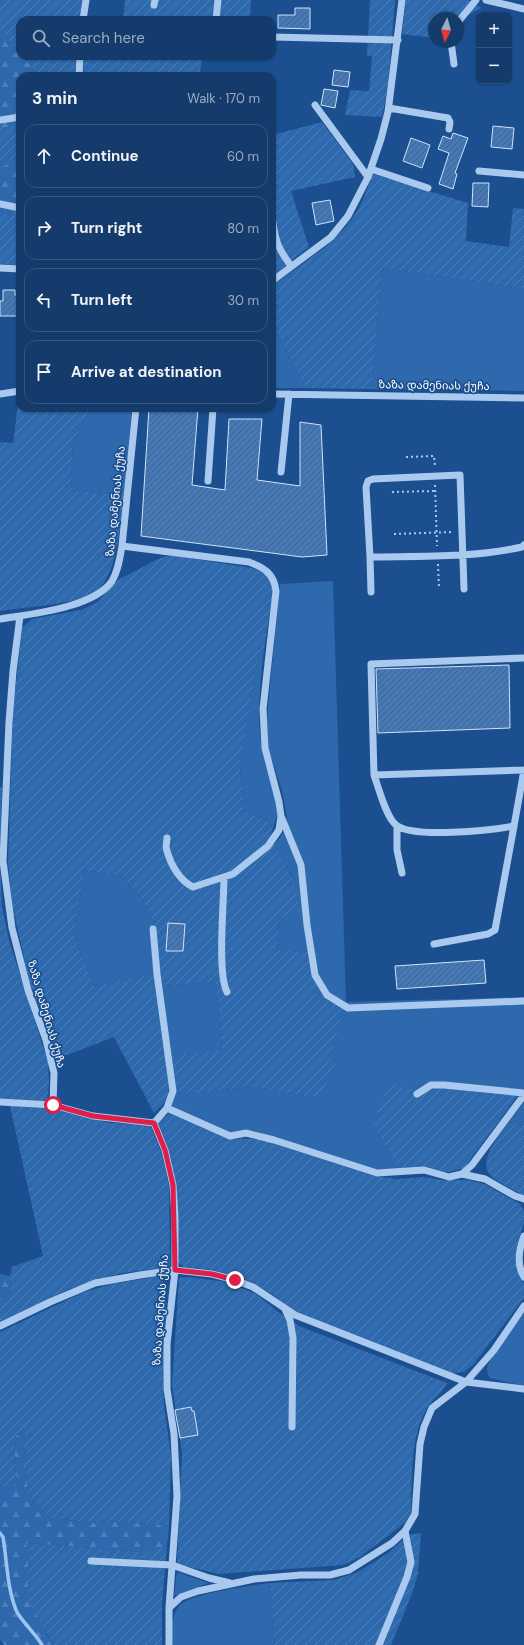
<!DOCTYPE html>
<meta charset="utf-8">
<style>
:root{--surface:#143b6b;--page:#214673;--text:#f1f3f6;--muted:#9dadc1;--line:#33557e}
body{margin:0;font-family:"DM Sans","Noto Sans Georgian",sans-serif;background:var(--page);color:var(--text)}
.controls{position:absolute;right:12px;top:12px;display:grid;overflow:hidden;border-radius:8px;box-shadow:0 1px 3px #0004}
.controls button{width:36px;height:36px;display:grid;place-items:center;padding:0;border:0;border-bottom:1px solid var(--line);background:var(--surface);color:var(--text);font:20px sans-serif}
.compass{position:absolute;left:428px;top:12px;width:36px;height:36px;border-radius:50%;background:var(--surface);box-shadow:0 1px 3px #0004;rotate:186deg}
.stop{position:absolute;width:12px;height:12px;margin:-9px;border:3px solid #e11d48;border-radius:50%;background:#fff}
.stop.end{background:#e11d48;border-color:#fff;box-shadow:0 1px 4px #0008}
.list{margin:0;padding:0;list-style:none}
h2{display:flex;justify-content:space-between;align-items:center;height:52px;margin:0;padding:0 16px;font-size:17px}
h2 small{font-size:13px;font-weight:400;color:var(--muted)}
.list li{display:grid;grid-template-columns:26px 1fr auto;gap:12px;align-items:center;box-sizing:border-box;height:64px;margin:0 8px 8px;padding:0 8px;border:1px solid var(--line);border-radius:12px}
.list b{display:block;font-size:15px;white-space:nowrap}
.list em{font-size:13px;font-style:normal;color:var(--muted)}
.icon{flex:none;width:22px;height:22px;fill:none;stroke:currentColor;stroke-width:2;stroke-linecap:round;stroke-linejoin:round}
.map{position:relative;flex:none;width:524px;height:1645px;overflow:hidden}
.search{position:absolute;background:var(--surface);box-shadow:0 1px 3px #0004;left:16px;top:16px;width:260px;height:44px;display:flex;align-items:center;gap:10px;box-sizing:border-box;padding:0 14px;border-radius:12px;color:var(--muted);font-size:15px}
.panel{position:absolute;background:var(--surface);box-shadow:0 1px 3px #0004;left:16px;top:72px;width:260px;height:340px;border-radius:12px}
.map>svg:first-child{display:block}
</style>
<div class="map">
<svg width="524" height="1645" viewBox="0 0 524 1645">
<defs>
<pattern id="forest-firs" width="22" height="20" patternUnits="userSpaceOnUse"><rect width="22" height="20" fill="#2e69ad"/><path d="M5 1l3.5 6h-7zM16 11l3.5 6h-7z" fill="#4d80b9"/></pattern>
<pattern id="garden-furrows" width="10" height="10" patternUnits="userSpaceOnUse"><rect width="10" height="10" fill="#2e69ad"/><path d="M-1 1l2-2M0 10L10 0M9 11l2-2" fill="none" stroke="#4d80b9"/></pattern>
<pattern id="building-hatch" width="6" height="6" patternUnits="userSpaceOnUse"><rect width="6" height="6" fill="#4478b7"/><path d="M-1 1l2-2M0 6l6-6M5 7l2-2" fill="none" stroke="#486282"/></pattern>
</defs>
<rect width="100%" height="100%" fill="#1b4f8f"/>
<path fill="#2e69ad" d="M382,268L524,289V391L372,389Z
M272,323L306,388H272Z
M91,408H132L124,495L71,490L73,442Z
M333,581L346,1002L524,997V1088L522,1090L425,1084L412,1090L399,1169H375L246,1129L228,1133L172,1107C172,1101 176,1096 176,1089L183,1095L248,1087L321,1098L337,1061L330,1058L317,1001V953L277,948L279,919L294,879L274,845L285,830L287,817L282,790L268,748L267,716L280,584Z
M258,656L263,657C260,688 256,718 262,750C265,769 278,797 277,816C276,820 274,824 273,828L267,820L244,810L240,767Z
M84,870L121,876L142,899L156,927H149L154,974L94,986L74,936Z
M216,982L222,1052L172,1056L161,986Z
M524,1101V1125L509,1122Z
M524,1313V1386L490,1378C488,1375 487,1373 487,1369C489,1355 515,1325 524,1313Z
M177,1572L209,1583L174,1596Z
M269,1583L275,1645H173C171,1633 171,1616 179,1606C190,1593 250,1586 269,1583Z"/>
<path fill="url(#forest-firs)" d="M0,30L20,53V56H23L32,67L34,76H20V127H0Z
M20,151V216L10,213L0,215V170L16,156Z
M0,1274L10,1276L11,1293L0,1299Z
M24,1430L28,1496L51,1518L96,1523L117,1521L169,1526L167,1546L143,1552L26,1543L29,1555L27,1576L46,1633L53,1645H4L0,1640V1486L17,1488L14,1438Z"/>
<path fill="url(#garden-furrows)" d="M0,0H83L80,20H20V53L0,30Z
M125,0H251L250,20H123Z
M370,0H395L388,86L382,117L345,115L350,90L369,91L372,56H367Z
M406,0H468L482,8L458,19L434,18V38L402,34Z
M23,56H76L75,76H34L32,67Z
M84,56H203L199,76H83Z
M272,120L276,134L322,122L353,164L355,177L291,191L309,247L272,276Z
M0,127H20C20,156 21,151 0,170Z
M373,174L468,203L466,241L509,247L513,208L524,209V289L382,268L372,389L306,388L272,323V286C300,265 334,245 354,216C363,204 367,187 373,174Z
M10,213L20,216V265L0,264V215Z
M19,396H20V408H91L73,442L71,490L124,495C120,523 118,575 95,593C82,603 20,608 0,611V442L13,443Z
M170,555L252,568C266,573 270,576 273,591L263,657H258L240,767L244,810L267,820L273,828L270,837L294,880L300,911L279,919L277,948L317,953V1001L346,1002L330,1058L337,1061L321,1098L248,1087L183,1095L176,1089L172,1056L222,1051L216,982L161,986L156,927L142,899L121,876L84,870L74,936L94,986L154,974L169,1079C169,1099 168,1100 154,1113L114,1037L54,1060L44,1021L29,981L12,903L8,864L13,710L22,628L32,619L81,610L98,602L118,580L158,559Z
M0,787H2L0,860L2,907L9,940L48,1062L49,1084L47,1101L0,1099Z
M390,1081L412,1090L425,1084L444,1081L522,1090L464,1168C443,1176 421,1171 399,1169L373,1123Z
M10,1106L55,1109L110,1123L150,1125L162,1154L169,1186L170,1267L122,1273L69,1289L0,1322V1299L11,1293L10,1276L12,1267L43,1256Z
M169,1113L226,1138C237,1140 247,1138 259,1139L374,1176L397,1179L423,1177L442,1180H468L484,1184L520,1204L524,1211V1223L517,1245L516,1260L519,1276L524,1283V1298L473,1365L464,1372L452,1373L305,1316L288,1307L275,1296L250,1281L214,1270L184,1267L177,1262L176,1183L168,1147L158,1123Z
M509,1122L524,1125V1196C514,1190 501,1184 492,1177C475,1162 500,1135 509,1122Z
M154,1277C162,1278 164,1282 167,1289L163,1386L164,1406L171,1456L169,1526L117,1521L96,1523L51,1518L28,1496L24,1430L14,1438L17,1488L0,1486V1332L84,1292L112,1284Z
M187,1277L226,1282L256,1294L277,1311L299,1326L447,1383C442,1394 432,1399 426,1410C410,1437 412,1481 411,1513L406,1522L360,1557L343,1565L219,1574L177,1564L182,1453L172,1385L179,1278Z
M421,1533L418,1573L413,1591L391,1645H275L269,1583L334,1580L356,1573L387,1554L408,1535Z
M26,1543L143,1552L167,1546L162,1604V1645H53L28,1599L27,1576L29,1555Z"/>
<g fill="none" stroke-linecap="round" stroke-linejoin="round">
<path stroke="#9cc4f0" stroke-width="3.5" d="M0,1533L3,1537C7,1561 7,1587 16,1610C21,1621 35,1633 42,1645"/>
</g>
<path fill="url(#building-hatch)" stroke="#cfe3fa" d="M295,8H310V29L278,28V15H295Z
M334,70L350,72L348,87L332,85Z
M324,89L338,91L335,108L321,105Z
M493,126L514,128L512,149L491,147Z
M453,133L468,138L455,173L457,174L453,189L439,184L449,153L438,149L443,136L451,139Z
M411,138L430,145L422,168L403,161Z
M473,183H489L488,207L472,206Z
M330,200L334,221L316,225L312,203Z
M3,290H15V295H20V316H0V301H3Z
M149,408H198L192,485L225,490L229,419H262L257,480L300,486V422L321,425L327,555L302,557L141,536Z
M509,665L510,728L378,733L376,669Z
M168,923L185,924L183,951H166Z
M484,960L486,983L397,989L395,966Z
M191,1407L192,1411H194L198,1435L180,1438L175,1410Z"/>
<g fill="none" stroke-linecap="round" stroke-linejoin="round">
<path stroke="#a9c9ee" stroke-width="2" stroke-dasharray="2 3" stroke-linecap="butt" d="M406,457L434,456L435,466
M435,485L437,546
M392,492L435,491
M394,534L453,532
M438,564L439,588"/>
<path stroke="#a9c9ee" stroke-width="7" d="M486,0L524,9
M154,5L155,0
M83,20L86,0
M216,20L218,0
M458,22L476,0
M272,37L398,40
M451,42L454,64
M79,76L80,56
M315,105L368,177
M389,108L448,118L450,122L449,129
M0,120L20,117
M371,169L428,188
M479,171L524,175
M0,204L20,208
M272,216C275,240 277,247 291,266
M0,268L20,269
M272,281L331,237L348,216L368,177L381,139L388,112L402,0
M0,394L20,391
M272,394L524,398
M281,472L289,394
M208,481L213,408
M122,546L249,562C265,568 274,574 276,591L263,709L265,748L279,802L281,816L279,830L268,846L233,874L193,887C180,881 171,865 167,851C165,847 167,842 167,838
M370,557L371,592
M464,589C463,551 461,513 460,475L373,479L368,481L366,487L370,557C420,556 472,558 522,547L524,545
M20,616L13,671L9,722L3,861L12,928L28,990L46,1040L54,1073L53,1105
M0,619C30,614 94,608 112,581C118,571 120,558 122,546L136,408
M524,770L374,775C379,789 386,817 396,825C413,839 492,830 514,826L524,770
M374,775L371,664L524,658
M281,816L301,865L307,925L315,975L327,995L348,1008L524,1001
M397,826V850L402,873
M224,877C224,902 217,973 227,992
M153,929L157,974L173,1091L167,1108L154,1123
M434,944L488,934L495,930L514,826
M417,1094L431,1085H444L524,1093
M0,1102L53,1105L93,1116L154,1123
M167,1108L230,1136L246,1133L274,1140L377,1173L424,1170L449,1177L462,1174L472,1165L524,1095
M154,1123L165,1150L173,1185L175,1217V1270L167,1344V1389L174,1434L177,1496L169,1608
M462,1174L485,1179L515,1196L524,1199
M524,1236C519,1249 516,1264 524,1277
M285,1309L290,1320L293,1338L292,1427
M0,1326L50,1302L95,1283L140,1275L175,1270L212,1274L235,1280L253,1287L295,1315L466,1382L524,1389
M91,1561L172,1565L209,1578L230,1583
M169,1645V1608L181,1597L198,1591L254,1579L301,1575H330L349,1570L392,1543L405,1531L415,1514L420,1444L424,1427L432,1408L466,1382L494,1350L524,1306
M379,1645L407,1577L411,1562L405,1531"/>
</g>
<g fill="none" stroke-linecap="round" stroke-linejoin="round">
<path stroke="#e11d48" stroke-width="5" d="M53,1105L93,1116L154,1123L165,1150L173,1185L175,1270L212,1274L235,1280"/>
</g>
<g text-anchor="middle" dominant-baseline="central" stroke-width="3.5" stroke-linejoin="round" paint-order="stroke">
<g font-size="11" fill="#fff" stroke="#1b4f8f">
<text transform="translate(434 385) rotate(1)">ზაზა დამენიას ქუჩა</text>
<text transform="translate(115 501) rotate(-84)">ზაზა დამენიას ქუჩა</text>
<text transform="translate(47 1014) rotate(74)">ზაზა დამენიას ქუჩა</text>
<text transform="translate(160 1310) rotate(-86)">ზაზა დამენიას ქუჩა</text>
</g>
</g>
</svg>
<div class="controls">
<button>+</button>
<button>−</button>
</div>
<svg class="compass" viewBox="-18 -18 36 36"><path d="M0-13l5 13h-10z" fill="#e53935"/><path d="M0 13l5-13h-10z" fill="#9dadc1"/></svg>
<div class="stop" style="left:53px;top:1105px"></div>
<div class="stop end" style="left:235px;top:1280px"></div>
<div class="search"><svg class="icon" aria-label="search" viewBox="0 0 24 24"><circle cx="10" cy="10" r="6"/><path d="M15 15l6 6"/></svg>Search here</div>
<section class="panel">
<h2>3 min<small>Walk · 170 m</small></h2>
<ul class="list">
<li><svg class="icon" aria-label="ahead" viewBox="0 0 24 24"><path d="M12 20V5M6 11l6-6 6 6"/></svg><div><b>Continue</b></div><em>60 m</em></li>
<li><svg class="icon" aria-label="right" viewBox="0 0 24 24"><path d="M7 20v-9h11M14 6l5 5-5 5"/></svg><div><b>Turn right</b></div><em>80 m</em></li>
<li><svg class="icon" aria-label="left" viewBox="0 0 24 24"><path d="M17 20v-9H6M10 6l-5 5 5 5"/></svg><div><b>Turn left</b></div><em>30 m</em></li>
<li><svg class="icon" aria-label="arrive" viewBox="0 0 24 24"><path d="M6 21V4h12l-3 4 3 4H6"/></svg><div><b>Arrive at destination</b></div></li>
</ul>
</section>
</div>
